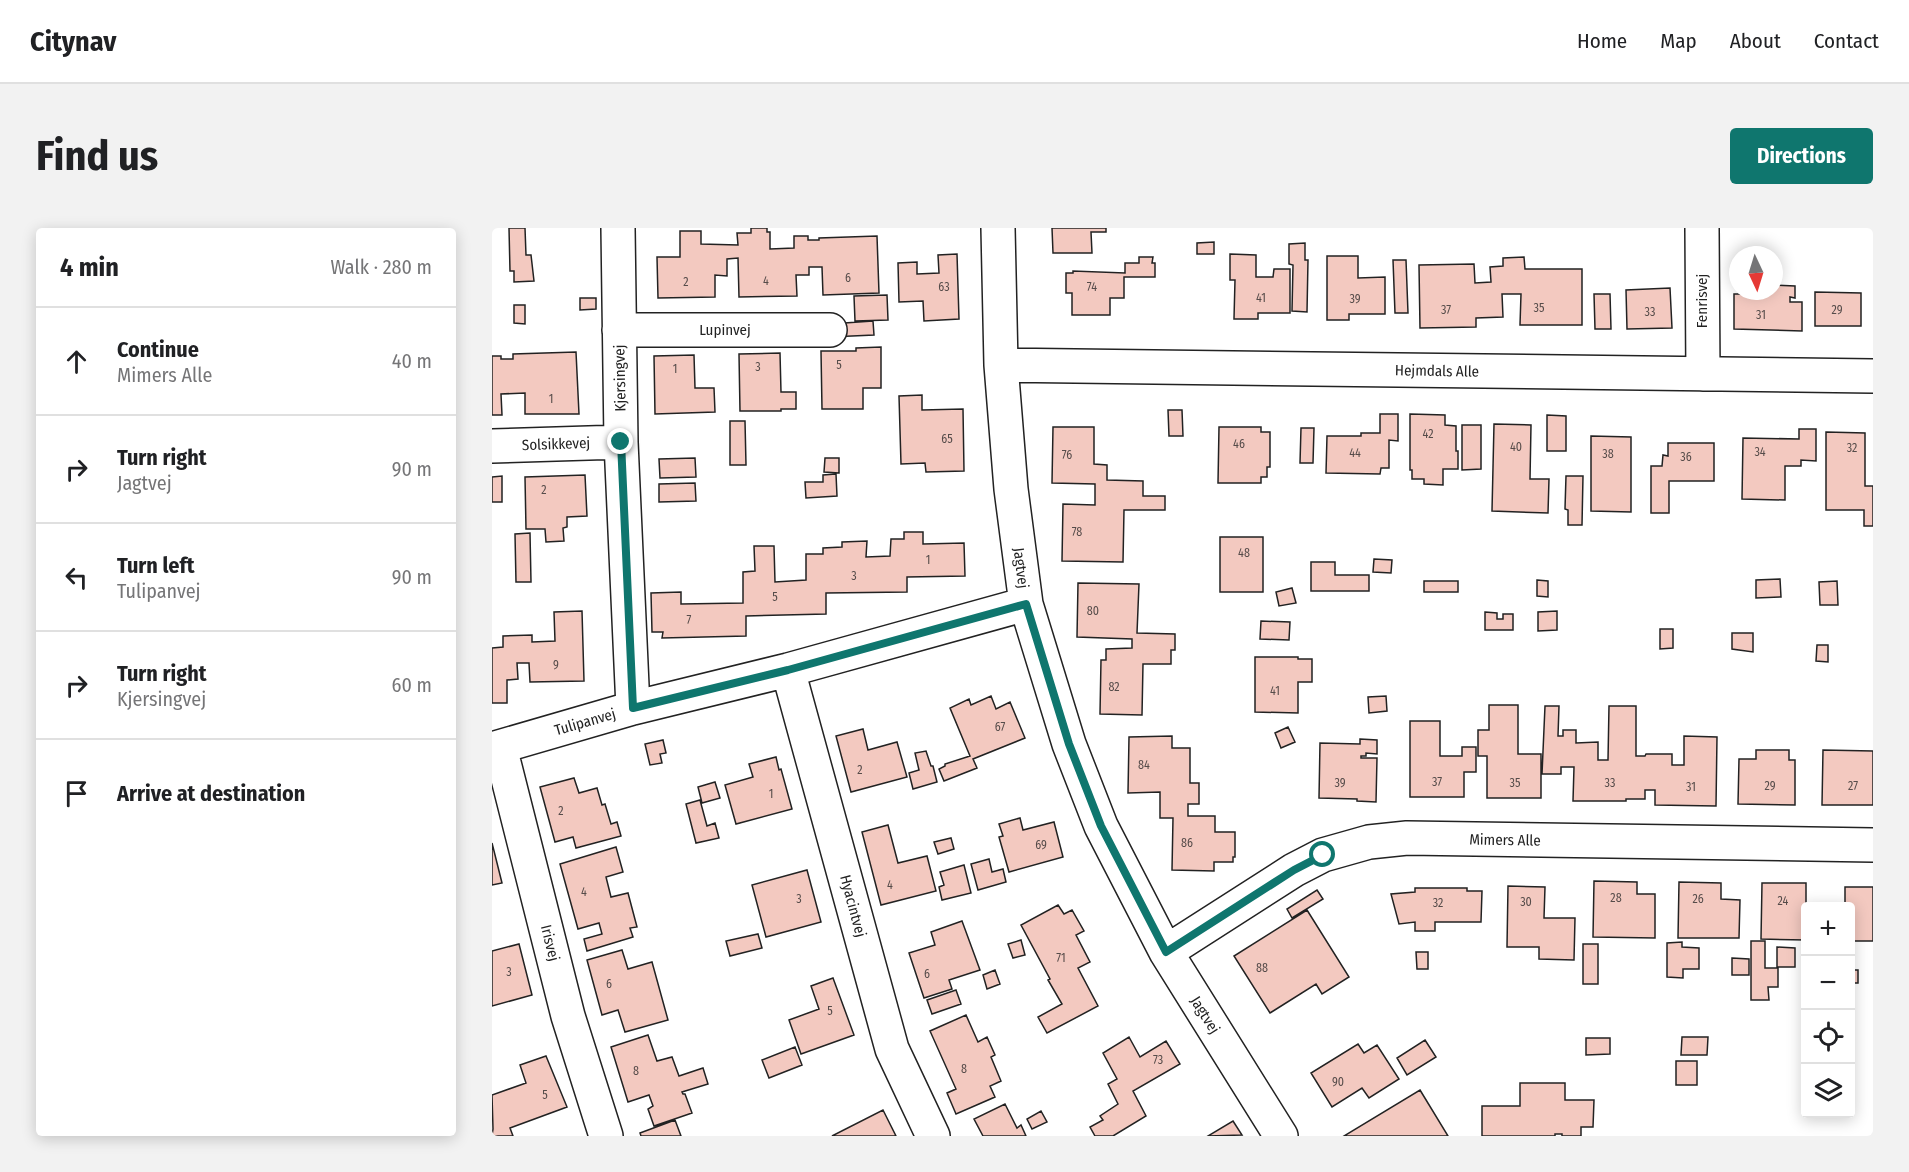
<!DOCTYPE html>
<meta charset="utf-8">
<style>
:root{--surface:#fff;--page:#f2f2f2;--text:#202124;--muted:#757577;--line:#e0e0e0;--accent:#0f766e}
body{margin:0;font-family:"Fira Sans Condensed",sans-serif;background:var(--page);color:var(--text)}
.controls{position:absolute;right:18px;bottom:18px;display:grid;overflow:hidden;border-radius:6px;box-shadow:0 3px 15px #0003}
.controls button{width:54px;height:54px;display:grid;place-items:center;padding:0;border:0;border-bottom:2px solid var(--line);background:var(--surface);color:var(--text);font:30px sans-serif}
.compass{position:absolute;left:1237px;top:18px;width:54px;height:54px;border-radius:50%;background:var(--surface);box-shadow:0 3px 15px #0003;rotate:176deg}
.stop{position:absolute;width:18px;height:18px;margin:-14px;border:4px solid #0f766e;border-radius:50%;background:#fff}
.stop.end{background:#0f766e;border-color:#fff;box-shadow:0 2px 6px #0008}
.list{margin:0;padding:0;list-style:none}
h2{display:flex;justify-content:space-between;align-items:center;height:78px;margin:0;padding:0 24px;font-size:26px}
h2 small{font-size:20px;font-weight:400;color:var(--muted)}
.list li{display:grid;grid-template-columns:39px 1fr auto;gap:18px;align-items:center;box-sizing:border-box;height:108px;padding:0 24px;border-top:2px solid var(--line)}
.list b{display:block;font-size:22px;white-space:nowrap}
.list p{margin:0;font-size:20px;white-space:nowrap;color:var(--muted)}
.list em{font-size:20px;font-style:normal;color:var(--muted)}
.icon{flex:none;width:33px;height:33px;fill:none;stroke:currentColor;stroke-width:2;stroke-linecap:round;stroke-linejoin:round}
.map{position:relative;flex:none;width:1381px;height:908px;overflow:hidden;border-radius:6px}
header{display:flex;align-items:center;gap:36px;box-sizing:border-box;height:84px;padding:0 30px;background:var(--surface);border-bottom:2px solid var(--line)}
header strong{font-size:28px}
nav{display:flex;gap:33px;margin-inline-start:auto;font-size:21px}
.intro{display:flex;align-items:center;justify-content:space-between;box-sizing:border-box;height:144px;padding:0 36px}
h1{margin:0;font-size:42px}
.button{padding:15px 27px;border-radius:6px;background:var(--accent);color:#fff;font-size:21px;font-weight:700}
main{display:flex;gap:36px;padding:0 36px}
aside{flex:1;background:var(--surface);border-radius:6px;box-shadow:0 3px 15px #0003}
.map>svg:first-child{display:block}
</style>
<header>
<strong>Citynav</strong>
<nav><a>Home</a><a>Map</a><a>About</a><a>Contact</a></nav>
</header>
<div class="intro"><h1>Find us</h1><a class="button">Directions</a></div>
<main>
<aside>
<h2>4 min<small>Walk · 280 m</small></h2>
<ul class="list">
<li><svg class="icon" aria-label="ahead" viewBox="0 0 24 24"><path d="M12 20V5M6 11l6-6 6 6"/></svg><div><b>Continue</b><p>Mimers Alle</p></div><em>40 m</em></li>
<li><svg class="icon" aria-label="right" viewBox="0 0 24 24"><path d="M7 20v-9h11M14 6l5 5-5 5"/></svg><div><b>Turn right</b><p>Jagtvej</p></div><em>90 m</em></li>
<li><svg class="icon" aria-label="left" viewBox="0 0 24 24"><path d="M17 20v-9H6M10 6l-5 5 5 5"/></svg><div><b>Turn left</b><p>Tulipanvej</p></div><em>90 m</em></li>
<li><svg class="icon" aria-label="right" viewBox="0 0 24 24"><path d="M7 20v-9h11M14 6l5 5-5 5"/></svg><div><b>Turn right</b><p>Kjersingvej</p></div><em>60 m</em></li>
<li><svg class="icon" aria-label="arrive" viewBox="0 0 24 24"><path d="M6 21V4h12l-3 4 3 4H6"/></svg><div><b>Arrive at destination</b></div></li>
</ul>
</aside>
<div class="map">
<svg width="1381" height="908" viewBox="0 0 1381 908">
<rect width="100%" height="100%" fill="#fff"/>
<path fill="#f3c9c0" stroke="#222" stroke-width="1.5" d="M17,0H33L34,27H39L42,53L22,54V43H18Z
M259,0H275V4H278V21L302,20V8H316V12H327V10L385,8L387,65L331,67L330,39H317V47H304L305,68L247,69L246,30L235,31V48L223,47V69L166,70L165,29H188V3H209V16L246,17L245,5H259Z
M560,0H614V4H599L600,25H561Z
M722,14V26H705V15Z
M813,15V32H816L815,84L800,83L801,37L797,36V16Z
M465,26L467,91L432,93L431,73L407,74L406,35L425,34V46L447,45L446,27Z
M738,26L764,27V49H781L782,41H798V85H766V91H742L743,52H738Z
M835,28H866V50L893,49V86H857V92H835Z
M647,29H661L660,35H663V49H632V70H618V87H580V65H574V45H581V43L633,45V35H647Z
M1032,29L1033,41H1090V97H1028L1029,66H1010L1011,89L984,90V99L928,100L927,37L982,36L983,55L999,54L998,39L1011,38V30Z
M901,32H914L916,85H903Z
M1282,57L1303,58V70L1298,69V74H1310V103L1242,101V66H1272V63H1282Z
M1178,60L1180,100L1135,101L1134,62Z
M1323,64L1369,65V98H1323Z
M1102,66H1118L1119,101H1103Z
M395,67L396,92L363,93L362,68Z
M88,70H104V81L88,82Z
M22,77H33V96L22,95Z
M381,93L382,107L338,109V96Z
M389,119V160H371V181H330L329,123H364V120Z
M84,124L87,186H33V165L9,166L10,187H0V128H9V131H21V126Z
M288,125L289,164H304V181H289V183H248L247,126Z
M202,127L203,160H222L223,184L163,186L162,128Z
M430,167V182L471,181L472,243L434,244L433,235L409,236L407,168Z
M676,182H690L691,208H677Z
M888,186H906V213L897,212V240H889L888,246L834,245L835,208H869V205H888Z
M918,186L953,187V197L964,198V223H966V241H951V257L932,256V251H920V242H918Z
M1055,187L1074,188V223H1055Z
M238,193H253L254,237H238Z
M1002,196L1039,197L1038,251H1057L1056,285L1000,283Z
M970,197H989V241L970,242Z
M561,199H602V236L615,237V252L651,253V268H673V282H632L631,334L570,333L571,276L603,277V256L560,255Z
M727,199H769V204H778V239H775V249H769V255H726Z
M809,200H822L821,235H808Z
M1307,201H1324V233L1309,232V238H1293V272L1250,271L1251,210L1307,211Z
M1334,204L1373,205V258H1381V298H1372V282H1334Z
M1099,208L1139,209V284L1099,283Z
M1176,215H1222V253H1177V285H1159V238H1170L1171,227L1176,228Z
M203,230L204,249L168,250L167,231Z
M333,230H347V245L332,244Z
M344,246L345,268L314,270L313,254H331V247Z
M93,247L95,288L75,289V299L71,300L72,313L54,314L53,301H34L33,249Z
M10,248V274H0V249Z
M1074,248H1091L1090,297H1076V282L1073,281Z
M203,255L204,273L167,274V256Z
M412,304H431V316L472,315L473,348L415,349V364L334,365V386L254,388V408L170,410L171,404H160L159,365L189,364V376L251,375V344L263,343L262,318H282L283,354L314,352V326H331V320L350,319V314L375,313L374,329L398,328L399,311H412Z
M38,305L39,354H24L23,306Z
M728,309H771V364H728Z
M882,331L900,332L899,345L881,344Z
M819,334H843V347H877V363H819Z
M1288,351L1289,369L1264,370V352Z
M1045,352L1056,353V369L1045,368Z
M932,353H966V364H932Z
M1345,353L1346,377H1328L1327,354Z
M586,355L647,356L645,405L683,406V422H679V436H651L650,487L608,486L609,432H614V421L640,420V411L585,409Z
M800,360L804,375L787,378L784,364Z
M90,383L92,453L38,454L37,435H25L26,451L15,452V475H0V420L11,419V408L40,407V414L63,413L62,384Z
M1065,383V402L1046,403V384Z
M993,384L1005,385V391H1011V386H1021V402H993Z
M769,393L798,394L797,412L768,411Z
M1168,401H1181V420L1168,421Z
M1240,405H1261V424L1240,421Z
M1325,417H1336V434L1324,433Z
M763,429H806V431H820V454H806V485L763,484Z
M499,468L504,481L518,474L533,510L481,531L485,540L452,553L447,541L453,538V536L478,528L458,480L477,471L479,477Z
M894,468L895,483L877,485L876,469Z
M997,477H1026V526H1049V570H995V528H986V502H997Z
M1053,478H1067L1066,508H1071V502H1084V515L1106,514V532H1116L1117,478H1144V528H1153L1154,526H1180V537H1192V508L1225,509L1224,578L1163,577V562H1153V571H1134V573H1081L1082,539H1069V546H1050Z
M918,493H948V528H970V519H984V544H972V569H918Z
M796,499L803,514L789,520L783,505Z
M371,501L376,522L405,514L415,549L359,564L344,508Z
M680,508V520H698V555H707V576H696V588H723V604H743V629H741V634H722V643L680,642L681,590H668V564L636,565L637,509Z
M868,511L885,512V526L874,525V528H869V530H885L884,574L865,573V571L827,570L828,515L868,516Z
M171,512L174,525L168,526L170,535L158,537L153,516Z
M1264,522H1297V532H1303V577L1246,576L1247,531H1264Z
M1331,522L1381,523V577H1330Z
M434,523L439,538H441L445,554L421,561L417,545L427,542L423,525Z
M284,529L287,542L289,541L300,581L244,596L233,557L261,549L257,536Z
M82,550L87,565L105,560L110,577L113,576L119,596L125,594L129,608L84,620L81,609L63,614L48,559Z
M223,554L228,570L210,575L206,559Z
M208,572L215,598L223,595L227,610L204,615L194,576Z
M528,590L531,602L562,594L571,629L517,644L507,609L511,608L507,596Z
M396,597L406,635L435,628L444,663L389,677L370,604Z
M459,610L462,621L446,626L442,614Z
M0,615L10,655L0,657Z
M124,619L131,644L114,649L119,669L136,665L145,699L138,700L141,709L95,723L92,711L110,706L107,695L86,701L68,636Z
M497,631L500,644L511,641L514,654L486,662L479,636Z
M472,637L479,665L450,672L447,659L452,657L448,644Z
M315,642L329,694L274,709L260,657Z
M1102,653L1145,654V666H1163V710L1101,709Z
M1187,654L1229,655V671L1248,672L1247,710H1186Z
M1270,655H1314V712L1269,711Z
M1016,658L1053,659L1052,690H1083L1082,732L1047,731V719H1015Z
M1353,659H1381V713H1358V678H1353Z
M923,660H975V663H990L989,694H943V703H923V694L907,696L899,666L923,664Z
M825,662L831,671L800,690L795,681Z
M566,677L572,686L580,682L592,703L584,707L598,734L586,740L606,778L555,805L546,789L570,776L556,752L558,751L529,697Z
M815,682L857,749L830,766L824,756L778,785L742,728Z
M470,693L488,742L457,752L460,761L432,770L417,725L443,717L439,704Z
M266,706L270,720L238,728L234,713Z
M529,712L533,727L521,730L516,716Z
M1259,713H1273V740H1286V759H1276L1277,772H1259Z
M1190,714V719L1207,720V741H1191V750L1175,749V715Z
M27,716L40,767L0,778V723Z
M1091,716H1106V756H1091Z
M1285,719L1303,720V739H1285Z
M130,722L136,741L160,734L176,792L133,804L126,782L110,787L95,732Z
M924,724H936V741H925Z
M1240,730L1257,731V747H1240Z
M503,742L508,756L495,761L491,747Z
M1358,742H1366V755H1358Z
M341,750L362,807L309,826L297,792L327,781L319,758Z
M464,762L469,776L440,786L435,772Z
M474,787L486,814L495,809L503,827L499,829L509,853L498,858L503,869L464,886L455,865L464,861L438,803Z
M156,807L165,833L180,829L187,848L211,840L216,856L190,864L191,866H193L200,885L162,898L156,881L161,878L157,867L136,874L119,819Z
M637,809L648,829L674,813L688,836L641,863L654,888L621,908H603L598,899L611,892L608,888L626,876L616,856L625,851L611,825Z
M1190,809H1216L1215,827H1189Z
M1094,810H1118V826L1094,827Z
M933,812L944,829L915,847L905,830Z
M866,816L872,825L885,817L907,851L877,870L870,860L840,879L819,845Z
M303,819L310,837L277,850L270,832Z
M54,828L75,879L18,900L21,908H0L1,901L0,867L34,855L28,837Z
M1184,833H1205V857H1184Z
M1028,855H1073V872H1102L1101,899H1089V908H1070V906H1063V908H990V878H1028Z
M928,862L956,908H852Z
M513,876L525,900L529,897L534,908H491L482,891Z
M391,882L404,908H340Z
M549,883L555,894L540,901L535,891Z
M183,892L189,908H149L148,905Z
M741,893L750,907L716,908Z"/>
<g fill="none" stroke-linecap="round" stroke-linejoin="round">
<g stroke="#222" stroke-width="36">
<path id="minor" d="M126,0L129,214L141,480
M506,0L509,137L519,261L534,376L577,516L609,598L674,724L789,908
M1210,0L1211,146
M127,102H338
M509,137L1381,148
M0,218L129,214
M296,442L400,821L441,908
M8,519L76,788L114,908
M0,521L141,480L296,442L534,376
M674,724L802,642L831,627L877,614L915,610L1381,617"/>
</g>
<use href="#minor" stroke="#fff" stroke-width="33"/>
</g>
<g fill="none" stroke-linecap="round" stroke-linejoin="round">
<path stroke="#0f766e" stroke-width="8" d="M129,214L141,480L296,442L534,376L577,516L609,598L674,724L802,642L831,627"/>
</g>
<g text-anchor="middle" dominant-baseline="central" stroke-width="4.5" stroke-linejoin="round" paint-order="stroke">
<g font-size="12" fill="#564c4a">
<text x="356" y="50">6</text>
<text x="274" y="53">4</text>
<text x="194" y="54">2</text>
<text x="452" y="59">63</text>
<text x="600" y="59">74</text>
<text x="769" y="70">41</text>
<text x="863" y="71">39</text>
<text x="1047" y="80">35</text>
<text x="954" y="82">37</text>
<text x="1345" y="82">29</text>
<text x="1158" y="84">33</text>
<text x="1269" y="87">31</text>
<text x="347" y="137">5</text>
<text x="266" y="139">3</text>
<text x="183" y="141">1</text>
<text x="59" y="171">1</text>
<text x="936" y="206">42</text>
<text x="455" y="211">65</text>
<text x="747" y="216">46</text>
<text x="1024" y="219">40</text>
<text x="1360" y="220">32</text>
<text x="1268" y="224">34</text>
<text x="863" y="225">44</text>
<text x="1116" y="226">38</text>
<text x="575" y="227">76</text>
<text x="1194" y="229">36</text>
<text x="52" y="262">2</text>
<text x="585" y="304">78</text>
<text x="752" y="325">48</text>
<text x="436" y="332">1</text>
<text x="362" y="348">3</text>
<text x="283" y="369">5</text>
<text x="601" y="383">80</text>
<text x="197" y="392">7</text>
<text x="64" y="437">9</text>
<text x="622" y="459">82</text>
<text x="783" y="463">41</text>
<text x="508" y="499">67</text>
<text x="652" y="537">84</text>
<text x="368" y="542">2</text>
<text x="945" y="554">37</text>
<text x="848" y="555">39</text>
<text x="1023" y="555">35</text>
<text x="1118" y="555">33</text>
<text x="1278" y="558">29</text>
<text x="1361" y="558">27</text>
<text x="1199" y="559">31</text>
<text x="279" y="566">1</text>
<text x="69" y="583">2</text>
<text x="695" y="615">86</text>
<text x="549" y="617">69</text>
<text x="398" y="657">4</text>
<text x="92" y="664">4</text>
<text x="1124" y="670">28</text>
<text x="307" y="671">3</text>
<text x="1206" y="671">26</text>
<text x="1291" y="673">24</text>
<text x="1034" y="674">30</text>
<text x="946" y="675">32</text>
<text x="569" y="730">71</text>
<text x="770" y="740">88</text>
<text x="17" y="744">3</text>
<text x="435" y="746">6</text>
<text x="117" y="756">6</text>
<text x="338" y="783">5</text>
<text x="666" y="832">73</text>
<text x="472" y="841">8</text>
<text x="144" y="843">8</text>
<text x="846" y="854">90</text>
<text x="53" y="867">5</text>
</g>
<g font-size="15" fill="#222" stroke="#fff">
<text transform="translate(1210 73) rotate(-90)">Fenrisvej</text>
<text x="233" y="102">Lupinvej</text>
<text transform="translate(945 143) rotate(1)">Hejmdals Alle</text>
<text transform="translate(128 150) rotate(-91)">Kjersingvej</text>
<text transform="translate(64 216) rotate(-2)">Solsikkevej</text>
<text transform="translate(529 340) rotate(83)">Jagtvej</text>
<text transform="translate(93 494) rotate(-16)">Tulipanvej</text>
<text transform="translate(1013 612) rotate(1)">Mimers Alle</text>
<text transform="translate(361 678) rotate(75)">Hyacintvej</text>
<text transform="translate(58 715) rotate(76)">Irisvej</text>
<text transform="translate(713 787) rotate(58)">Jagtvej</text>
</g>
</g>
</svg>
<div class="controls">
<button>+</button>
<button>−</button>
<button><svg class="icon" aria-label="locate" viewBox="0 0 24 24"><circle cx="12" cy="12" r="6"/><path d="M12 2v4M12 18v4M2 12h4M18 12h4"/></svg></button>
<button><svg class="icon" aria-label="layers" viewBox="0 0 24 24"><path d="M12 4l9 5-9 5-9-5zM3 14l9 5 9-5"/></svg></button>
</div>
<svg class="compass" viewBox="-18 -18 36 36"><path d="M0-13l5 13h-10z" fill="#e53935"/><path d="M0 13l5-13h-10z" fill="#757577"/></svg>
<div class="stop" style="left:831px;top:627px"></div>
<div class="stop end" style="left:129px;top:214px"></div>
</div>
</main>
